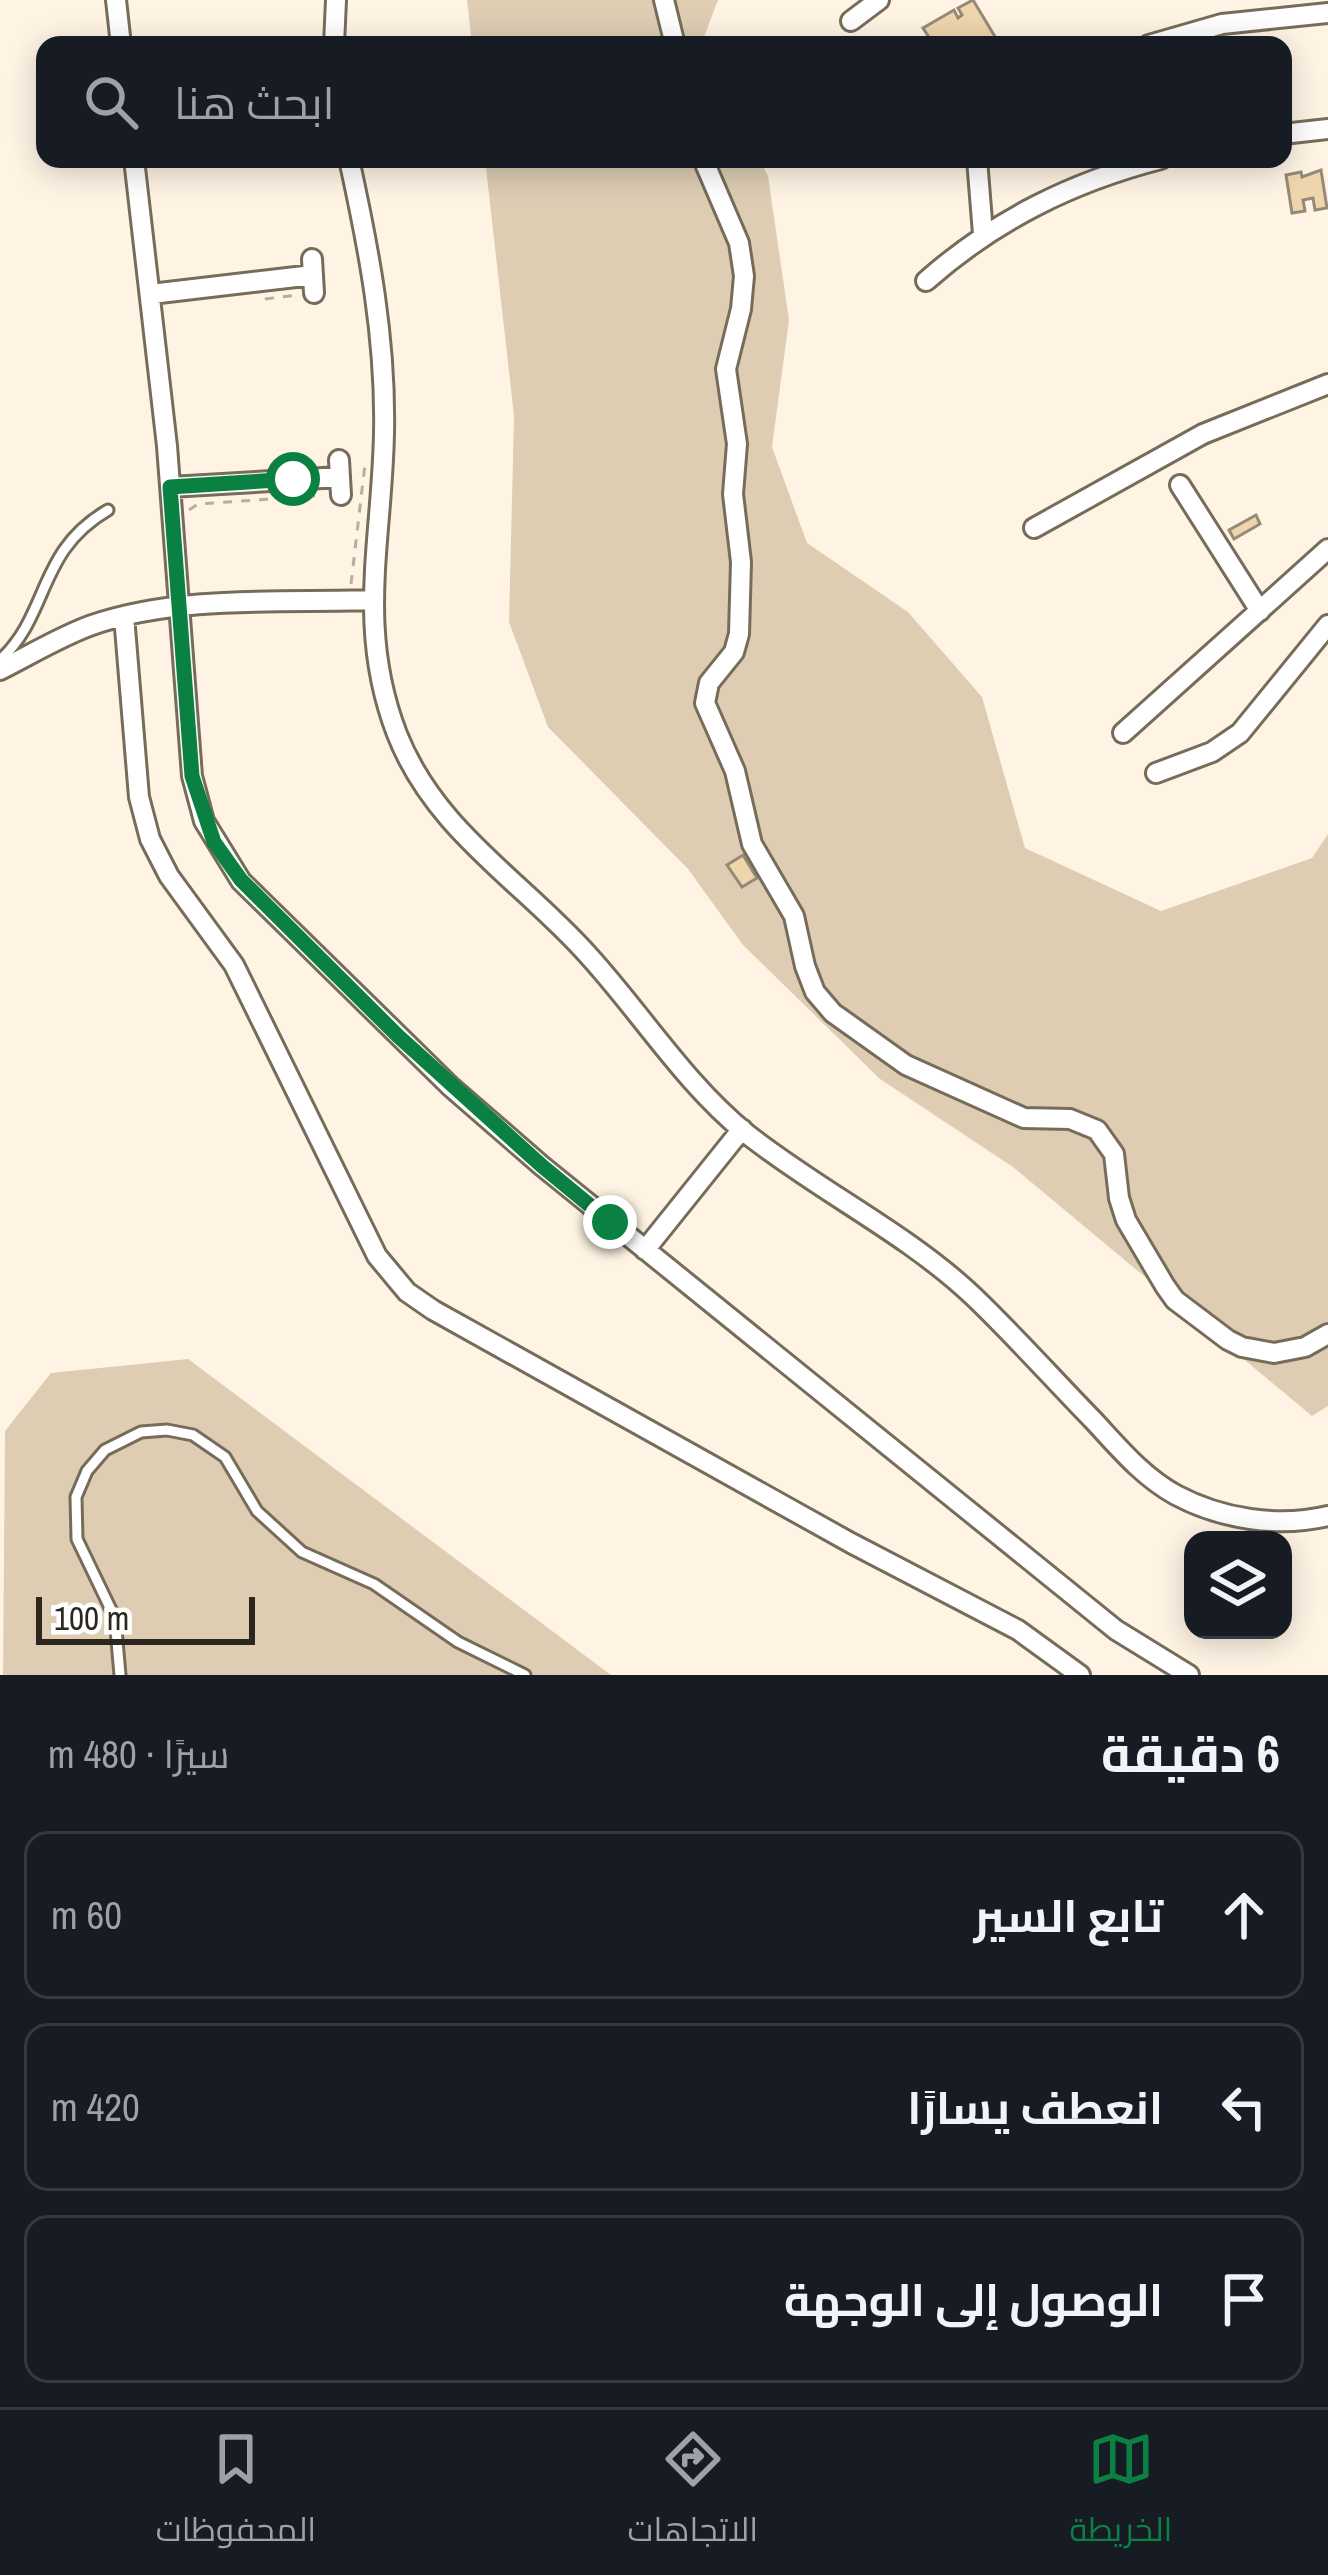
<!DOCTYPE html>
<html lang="ar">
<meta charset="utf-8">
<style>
:root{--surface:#171b24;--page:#242831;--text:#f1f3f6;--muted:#9ea1a6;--line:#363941;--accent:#0b8043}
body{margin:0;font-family:"Archivo Narrow",Cairo,sans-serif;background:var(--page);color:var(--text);direction:rtl}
.controls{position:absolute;right:36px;bottom:36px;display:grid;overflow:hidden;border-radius:24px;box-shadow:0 6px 30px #0003}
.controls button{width:108px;height:108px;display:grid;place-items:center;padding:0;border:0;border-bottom:3px solid var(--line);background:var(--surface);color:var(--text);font:60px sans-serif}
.scale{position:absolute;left:36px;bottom:30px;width:219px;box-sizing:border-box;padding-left:12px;border:6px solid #2b261e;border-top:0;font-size:33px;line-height:42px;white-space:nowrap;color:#2b261e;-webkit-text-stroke:9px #fff;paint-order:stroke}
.stop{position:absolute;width:36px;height:36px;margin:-27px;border:9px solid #0b8043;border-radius:50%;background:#fff}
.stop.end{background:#0b8043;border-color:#fff;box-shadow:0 3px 12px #0008}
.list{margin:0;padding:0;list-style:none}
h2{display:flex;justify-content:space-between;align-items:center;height:156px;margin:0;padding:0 48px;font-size:51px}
h2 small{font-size:39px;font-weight:400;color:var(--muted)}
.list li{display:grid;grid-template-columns:78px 1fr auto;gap:36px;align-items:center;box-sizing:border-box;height:168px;margin:0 24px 24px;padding:0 24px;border:3px solid var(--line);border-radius:24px}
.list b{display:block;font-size:45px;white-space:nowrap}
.list em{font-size:39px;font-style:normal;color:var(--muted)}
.icon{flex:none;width:66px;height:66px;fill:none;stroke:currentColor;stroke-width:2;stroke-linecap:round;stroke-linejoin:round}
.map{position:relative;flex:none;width:1328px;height:1675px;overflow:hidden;direction:ltr}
.search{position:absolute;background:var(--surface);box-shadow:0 6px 30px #0003;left:36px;right:36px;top:36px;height:132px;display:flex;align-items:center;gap:30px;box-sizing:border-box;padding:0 42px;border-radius:24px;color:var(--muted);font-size:45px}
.sheet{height:732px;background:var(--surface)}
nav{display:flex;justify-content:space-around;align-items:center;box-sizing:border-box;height:168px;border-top:3px solid var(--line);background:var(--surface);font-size:33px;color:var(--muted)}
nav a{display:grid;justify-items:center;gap:6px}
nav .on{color:var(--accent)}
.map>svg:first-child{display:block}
</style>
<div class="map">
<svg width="1328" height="1675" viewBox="0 0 1328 1675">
<rect width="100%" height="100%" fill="#fff4e4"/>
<path fill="#decdb3" d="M467,0H718L701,45H472Z
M485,159H759L768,176L789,320L772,447L807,543L908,612L982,697L1025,848L1161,911L1312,858L1328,834V1406L1312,1416L1013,1167L880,1079L743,945L688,869L548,727L509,622L514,416Z
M188,1359L611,1675H3L5,1431L51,1373Z"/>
<path fill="#efd5ac" stroke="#958977" stroke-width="3" d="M973,0L1000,45H934L923,28L954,10L958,18L962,15L958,8Z
M1321,170L1327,208L1315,210L1313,198L1303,200L1305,211L1292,213L1286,175L1301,172L1302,177Z
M1256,515L1260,524L1234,539L1229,530Z
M743,855L757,878L742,887L727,865Z"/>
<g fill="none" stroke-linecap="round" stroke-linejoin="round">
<g stroke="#776c5a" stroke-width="15">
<path id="lane" d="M0,660C50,614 37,551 108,510
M120,1675L115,1618L77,1539L76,1497L87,1471L105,1450L141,1432L167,1430L193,1435L225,1457L257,1511L302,1552L374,1584L458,1642L525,1675"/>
</g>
<g stroke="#776c5a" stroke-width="24">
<path id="street" d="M116,0L121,45
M664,0L675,45
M851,21L879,0
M334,45L336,0
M1149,45L1222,24L1328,13
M1283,134L1328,129
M134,159L167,446L192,776L204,821L241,881L451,1087L542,1166L1116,1630L1189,1675
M349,159C369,250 386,339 384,433C382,541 356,628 397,734C435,831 521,880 588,955C641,1013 685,1084 747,1134C819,1191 906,1233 972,1295C1014,1335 1053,1379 1094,1421C1119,1448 1143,1477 1176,1495C1221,1519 1278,1528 1328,1516
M703,159L739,243L744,276L741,309L726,369L737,444L733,494L741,562L739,634L734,652L709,683L705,703L735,771L752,844L794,916L805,966L815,992L833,1013L906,1065L1024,1118L1070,1119L1097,1130L1114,1154L1119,1198L1126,1220L1165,1286L1175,1300L1228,1340L1242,1347L1274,1353L1305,1347L1328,1334
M977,159L983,234
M312,259L314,293
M926,281C995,220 1072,182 1161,159
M151,294L313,275
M339,460L341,495
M1180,485L1260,611
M170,487L340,477
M1034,528L1203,434L1328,384
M124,616L139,797L150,839L169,876L234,965L377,1256L407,1292L433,1310L851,1543L1018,1630L1080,1675
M0,670C30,655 61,636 92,625C179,595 281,603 371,600
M1123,733L1328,549
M1156,773L1212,752L1240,733L1328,625
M645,1250L742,1129"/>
</g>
<path stroke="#b7aea1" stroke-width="3" stroke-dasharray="9 9" stroke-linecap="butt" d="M265,299L297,295
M189,510L198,504L315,496
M351,584L365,464"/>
<use href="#lane" stroke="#fff" stroke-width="9"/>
<use href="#street" stroke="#fff" stroke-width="18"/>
</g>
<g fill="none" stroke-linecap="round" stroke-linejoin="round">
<path stroke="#0b8043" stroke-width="15" d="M293,479L170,487L192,776L214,842L241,880L398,1036L542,1166L610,1222"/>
</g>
</svg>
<div class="controls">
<button><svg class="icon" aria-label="layers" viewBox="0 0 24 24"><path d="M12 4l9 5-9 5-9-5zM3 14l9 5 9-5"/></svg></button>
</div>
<div class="scale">100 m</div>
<div class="stop" style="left:293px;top:479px"></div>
<div class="stop end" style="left:610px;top:1222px"></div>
<div class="search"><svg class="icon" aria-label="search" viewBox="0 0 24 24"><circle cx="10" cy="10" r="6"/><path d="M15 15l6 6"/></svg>ابحث هنا</div>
</div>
<section class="sheet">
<h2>6 دقيقة<small>سيرًا · 480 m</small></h2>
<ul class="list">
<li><svg class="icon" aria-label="ahead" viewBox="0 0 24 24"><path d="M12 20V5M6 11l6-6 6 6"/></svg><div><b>تابع السير</b></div><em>60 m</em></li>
<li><svg class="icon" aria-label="left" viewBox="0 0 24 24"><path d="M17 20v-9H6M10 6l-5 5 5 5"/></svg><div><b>انعطف يسارًا</b></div><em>420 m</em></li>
<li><svg class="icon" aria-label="arrive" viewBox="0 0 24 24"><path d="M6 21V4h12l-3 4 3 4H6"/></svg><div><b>الوصول إلى الوجهة</b></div></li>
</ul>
</section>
<nav>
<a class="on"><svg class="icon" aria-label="map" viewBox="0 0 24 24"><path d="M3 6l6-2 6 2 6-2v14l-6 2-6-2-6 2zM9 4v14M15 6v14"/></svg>الخريطة</a>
<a><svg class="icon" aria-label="directions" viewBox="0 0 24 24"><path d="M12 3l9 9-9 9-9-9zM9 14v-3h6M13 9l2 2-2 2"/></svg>الاتجاهات</a>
<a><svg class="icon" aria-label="saved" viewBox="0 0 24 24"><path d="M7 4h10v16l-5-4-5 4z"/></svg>المحفوظات</a>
</nav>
